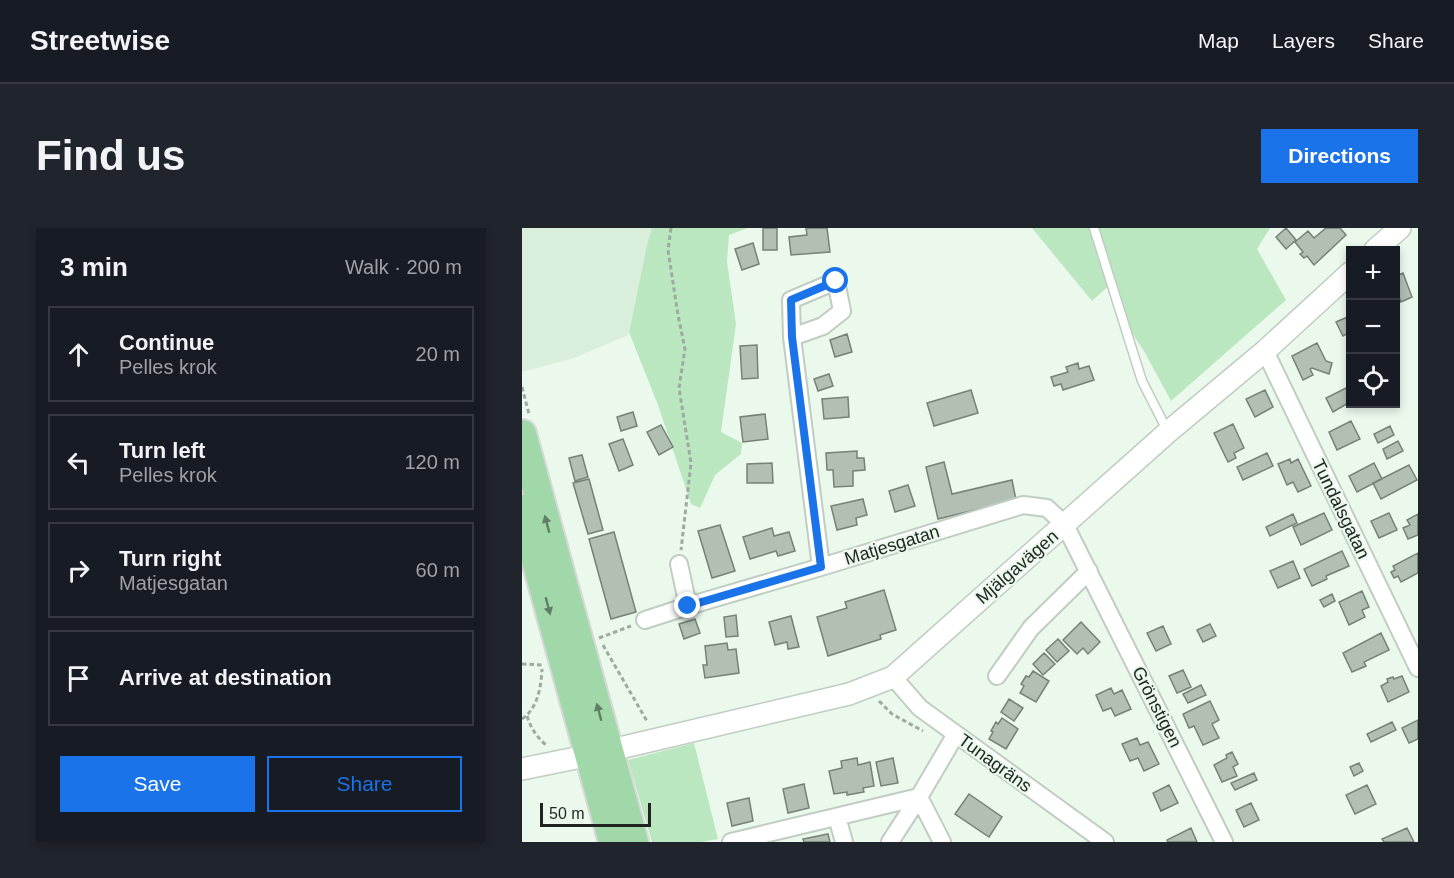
<!DOCTYPE html>
<meta charset="utf-8">
<style>
:root{--surface:#171b24;--page:#20242c;--text:#f1f3f6;--muted:#9ea1a6;--line:#363941;--accent:#1a73e8}
body{margin:0;font-family:Helvetica,sans-serif;background:var(--page);color:var(--text)}
.controls{position:absolute;right:18px;top:18px;display:grid;overflow:hidden;border-radius:0px;box-shadow:0 3px 9px #0003}
.controls button{width:54px;height:54px;display:grid;place-items:center;padding:0;border:0;border-bottom:2px solid var(--line);background:var(--surface);color:var(--text);font:30px sans-serif}
.scale{position:absolute;left:18px;bottom:15px;width:111px;box-sizing:border-box;padding-left:6px;border:3px solid #1f2420;border-top:0;font-size:16px;line-height:21px;white-space:nowrap;color:#1f2420;-webkit-text-stroke:4px #ebf8ec;paint-order:stroke}
.stop{position:absolute;width:18px;height:18px;margin:-14px;border:4px solid #1a73e8;border-radius:50%;background:#fff}
.stop.end{background:#1a73e8;border-color:#fff;box-shadow:0 2px 6px #0008}
.list{margin:0;padding:0;list-style:none}
h2{display:flex;justify-content:space-between;align-items:center;height:78px;margin:0;padding:0 24px;font-size:26px}
h2 small{font-size:20px;font-weight:400;color:var(--muted)}
.list li{display:grid;grid-template-columns:39px 1fr auto;gap:18px;align-items:center;box-sizing:border-box;height:96px;margin:0 12px 12px;padding:0 12px;border:2px solid var(--line);border-radius:0px}
.list b{display:block;font-size:22px;white-space:nowrap}
.list p{margin:0;font-size:20px;white-space:nowrap;color:var(--muted)}
.list em{font-size:20px;font-style:normal;color:var(--muted)}
.actions{display:flex;gap:12px;padding:18px 24px}
.actions a{flex:1;padding:14px 0;border:2px solid var(--accent);border-radius:0px;text-align:center;font-size:21px;color:var(--accent)}
.actions .main{background:var(--accent);color:#fff}
.icon{flex:none;width:33px;height:33px;fill:none;stroke:currentColor;stroke-width:2;stroke-linecap:round;stroke-linejoin:round}
.map{position:relative;flex:none;width:896px;height:614px;overflow:hidden;border-radius:0px}
header{display:flex;align-items:center;gap:36px;box-sizing:border-box;height:84px;padding:0 30px;background:var(--surface);border-bottom:2px solid var(--line)}
header strong{font-size:28px}
nav{display:flex;gap:33px;margin-inline-start:auto;font-size:21px}
.intro{display:flex;align-items:center;justify-content:space-between;box-sizing:border-box;height:144px;padding:0 36px}
h1{margin:0;font-size:42px}
.button{padding:15px 27px;border-radius:0px;background:var(--accent);color:#fff;font-size:21px;font-weight:700}
main{display:flex;gap:36px;padding:0 36px}
aside{flex:1;background:var(--surface);border-radius:0px;box-shadow:0 3px 9px #0003}
.map>svg:first-child{display:block}
</style>
<header>
<strong>Streetwise</strong>
<nav><a>Map</a><a>Layers</a><a>Share</a></nav>
</header>
<div class="intro"><h1>Find us</h1><a class="button">Directions</a></div>
<main>
<aside>
<h2>3 min<small>Walk · 200 m</small></h2>
<ul class="list">
<li><svg class="icon" aria-label="ahead" viewBox="0 0 24 24"><path d="M12 20V5M6 11l6-6 6 6"/></svg><div><b>Continue</b><p>Pelles krok</p></div><em>20 m</em></li>
<li><svg class="icon" aria-label="left" viewBox="0 0 24 24"><path d="M17 20v-9H6M10 6l-5 5 5 5"/></svg><div><b>Turn left</b><p>Pelles krok</p></div><em>120 m</em></li>
<li><svg class="icon" aria-label="right" viewBox="0 0 24 24"><path d="M7 20v-9h11M14 6l5 5-5 5"/></svg><div><b>Turn right</b><p>Matjesgatan</p></div><em>60 m</em></li>
<li><svg class="icon" aria-label="arrive" viewBox="0 0 24 24"><path d="M6 21V4h12l-3 4 3 4H6"/></svg><div><b>Arrive at destination</b></div></li>
</ul>
<div class="actions"><a class="main">Save</a><a>Share</a></div>
</aside>
<div class="map">
<svg width="896" height="614" viewBox="0 0 896 614">
<rect width="100%" height="100%" fill="#ebf8ec"/>
<path fill="#daeedc" d="M0,0H130L125,17L106,107L52,130L0,144Z"/>
<path fill="#bae7c0" d="M130,0H226L207,7L205,34L214,96L199,204L220,215L219,226L193,247L178,280L169,276L136,177L107,104L125,17Z
M510,0H748L735,21L764,72L649,173L622,123L608,102L592,53L570,73Z
M172,515L196,611L179,614H130L106,532Z"/>
<path fill="#b2bfb3" stroke="#768177" stroke-width="1.5" d="M241,0H255V22H241Z
M284,0H305L308,24L269,27L267,9L285,7Z
M764,0L774,12L764,21L754,9Z
M804,0H818L824,7L792,37L785,28L782,30L778,26L781,24L773,14L786,3L792,10Z
M231,15L237,36L220,42L213,21Z
M881,45L890,69L879,74L877,69L874,70V48Z
M828,88V104L821,108L814,94Z
M325,106L330,124L313,129L308,112Z
M795,115L804,133L810,135L807,146L790,140L788,141L791,147L781,152L770,128Z
M235,117L236,150L220,151L218,118Z
M556,135L557,141L567,138L572,152L541,162L539,156L532,158L529,149L546,144L544,139Z
M307,146L311,158L296,163L292,151Z
M824,160L828,168V174L811,184L804,170Z
M449,162L456,185L412,198L405,175Z
M743,162L751,179L733,189L724,171Z
M326,169L327,189L302,191L300,171Z
M111,184L115,198L99,203L95,189Z
M243,186L246,211L221,214L218,189Z
M829,193L838,211L815,222L807,204Z
M711,196L722,220L712,225L714,230L706,234L692,205Z
M139,197L151,219L137,227L125,204Z
M868,198L872,207L856,215L852,206Z
M101,211L111,237L97,243L87,216Z
M876,213L881,223L865,231L861,221Z
M335,223V230H342L343,242L331,243V258L312,259L311,242H305L304,225Z
M745,225L751,238L721,252L715,239Z
M60,227L66,249L53,253L47,230Z
M768,231L769,235L776,231L789,258L776,264L771,254L765,257L756,236Z
M422,234L430,266L490,252L494,272L416,291L404,239Z
M250,235L251,255H225V236Z
M852,235L860,251L835,264L827,248Z
M887,237L895,252L859,271L851,255Z
M67,251L81,302L66,306L51,255Z
M386,257L393,278L373,284L367,263Z
M341,271L345,287L334,290L335,297L315,302L309,278Z
M802,285L810,302L779,317L771,299Z
M867,285L875,302L857,310L849,293Z
M771,286L775,295L748,308L744,299Z
M896,286V307L886,311L881,300L888,297L885,292Z
M198,297L213,343L190,350L176,303Z
M250,300L252,308L267,304L273,323L256,328L254,323L228,331L221,309Z
M92,304L114,384L89,391L67,311Z
M820,323L827,338L804,348L805,351L790,358L782,341Z
M896,325V345L879,354L876,348L872,350L869,344L873,342L871,338Z
M771,333L778,350L756,360L748,343Z
M362,362L374,402L358,407L359,411L306,428L295,389L325,380L323,374Z
M840,363L847,379L840,382L843,389L827,397L817,374Z
M810,366L813,373L802,379L798,372Z
M214,387L216,408L204,409L202,389Z
M269,388L277,419L266,421L265,414L253,417L247,394Z
M173,391L178,405L162,411L157,396Z
M559,394L578,414L566,426L561,420L555,426L541,412Z
M688,396L694,408L681,414L675,402Z
M641,398L649,416L634,423L625,405Z
M859,405L867,422L842,434L844,438L830,444L821,425Z
M536,411L547,423L535,434L524,422Z
M205,415L206,422L214,421L217,445L183,450L181,437H185L183,418Z
M522,425L533,436L521,447L511,436Z
M661,442L669,459L655,465L647,448Z
M511,443L527,453L514,474L498,465L502,458L499,456L504,448L507,449Z
M880,448L887,464L866,474L859,458L866,454L865,451L871,449L872,451Z
M679,457L684,467L666,475L661,466Z
M589,460L592,466L600,462L609,481L593,488L589,480L581,483L574,467Z
M487,471L501,480L492,493L479,484Z
M688,473L697,492L690,496L697,510L681,517L672,498L667,500L661,486Z
M480,490L496,501L484,521L467,511L471,504L469,503L474,494L476,496Z
M896,492V511L887,515L880,500Z
M870,494L874,502L849,514L845,506Z
M615,510L618,517L626,514L637,536L622,543L616,530L608,533L600,516Z
M710,524L716,536L711,539L715,548L700,554L692,537L705,530L704,527Z
M335,530L336,537L348,534L352,558L341,560L342,564L325,567V564L312,566L307,543L320,540L319,533Z
M371,530L376,555L359,558L354,534Z
M837,535L841,543L832,548L828,539Z
M732,545L735,552L713,562L709,555Z
M282,556L287,580L266,585L261,561Z
M647,557L656,575L639,583L631,565Z
M845,557L854,576L833,586L824,567Z
M447,566L480,589L467,609L433,586Z
M227,570L231,593L210,598L205,575Z
M729,575L737,592L722,599L714,582Z
M669,600L675,614H646L645,612Z
M885,600L892,614H862L860,611Z
M306,606L308,614H282L281,611Z"/>
<g fill="none" stroke-linecap="round" stroke-linejoin="round">
<g stroke="#c0cdc2" stroke-width="11">
<path id="service" d="M572,0L620,153L646,204"/>
</g>
<g stroke="#c0cdc2" stroke-width="20">
<path id="minor" d="M270,109L301,98L320,83L314,53L269,72L270,109L299,339
M743,123L896,440
M157,336L166,378
M123,392L166,378L299,339L501,277L525,280L543,297L702,614
M475,448L509,400L567,343
M371,449L398,480L583,614
M397,569L420,614
M315,589L322,614
M209,614L397,569
M368,614L397,569L434,506"/>
</g>
<g stroke="#c0cdc2" stroke-width="24">
<path id="tertiary" d="M853,22L878,0
M102,519L327,466L371,449L646,204L743,123L828,45
M0,541L54,530"/>
</g>
<g stroke="#d7d8d7" stroke-width="32">
<path id="trunk" d="M0,206L112,614
M0,281L91,614"/>
</g>
<path stroke="#9fa9a0" stroke-width="3" stroke-dasharray="4.5 3" stroke-linecap="butt" d="M149,0L146,22L156,87L163,121L157,160L169,235L159,322
M0,159L7,186
M77,410L109,398
M81,417L126,495
M0,436L21,437
M357,473L370,486L401,503
M5,488C9,501 15,509 25,518
M0,491C16,480 19,459 20,441"/>
<use href="#service" stroke="#fff" stroke-width="8"/>
<use href="#minor" stroke="#fff" stroke-width="16"/>
<use href="#tertiary" stroke="#fff" stroke-width="21"/>
<use href="#trunk" stroke="#a0d8aa" stroke-width="28"/>
</g>
<defs><path id="oneway-solid" d="M-6-.8H1V-3.2L6.5 0L1 3.2V.8H-6Z" transform="scale(1.5)"/></defs>
<g fill="#607e65">
<use href="#oneway-solid" transform="translate(25 296) rotate(-105)"/>
<use href="#oneway-solid" transform="translate(26 378) rotate(75)"/>
<use href="#oneway-solid" transform="translate(77 484) rotate(-105)"/>
</g>
<g fill="none" stroke-linecap="round" stroke-linejoin="round">
<path stroke="#1a73e8" stroke-width="8" d="M166,378L299,339L270,109L269,72L314,53"/>
</g>
<g text-anchor="middle" dominant-baseline="central" stroke-width="4.5" stroke-linejoin="round" paint-order="stroke">
<g font-size="18" fill="#1f2420" stroke="#ebf8ec">
<text transform="translate(819 281) rotate(64)">Tundalsgatan</text>
<text transform="translate(370 317) rotate(-17)">Matjesgatan</text>
<text transform="translate(495 339) rotate(-41)">Mjälgavägen</text>
<text transform="translate(635 479) rotate(63)">Grönstigen</text>
<text transform="translate(473 535) rotate(36)">Tunagräns</text>
</g>
</g>
</svg>
<div class="controls">
<button>+</button>
<button>−</button>
<button><svg class="icon" aria-label="locate" viewBox="0 0 24 24"><circle cx="12" cy="12" r="6"/><path d="M12 2v4M12 18v4M2 12h4M18 12h4"/></svg></button>
</div>
<div class="scale">50 m</div>
<div class="stop" style="left:314px;top:53px"></div>
<div class="stop end" style="left:166px;top:378px"></div>
</div>
</main>
